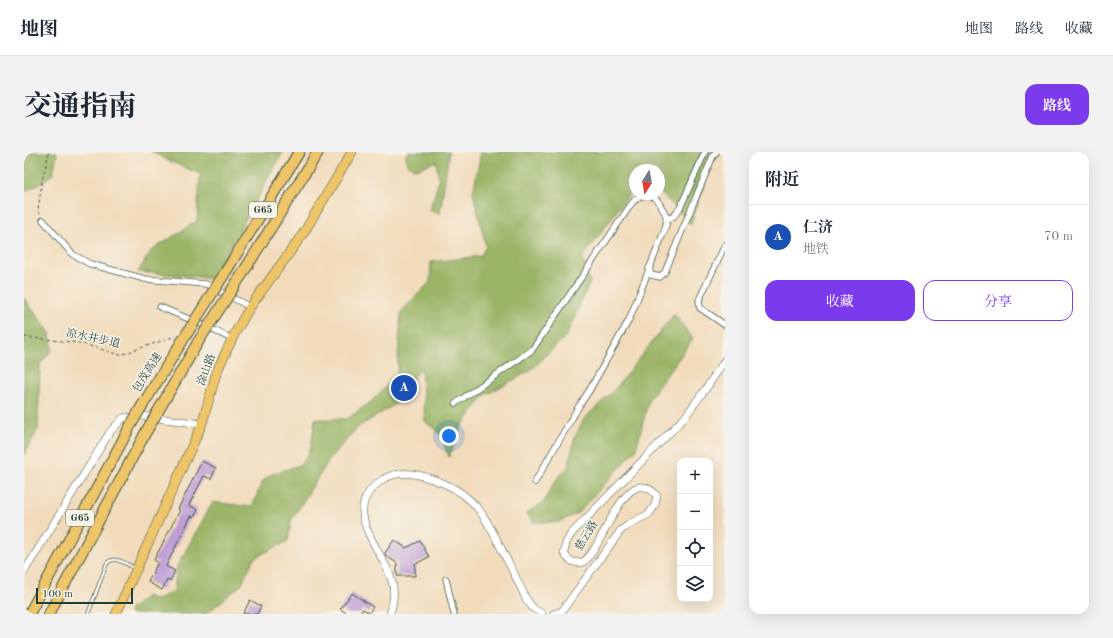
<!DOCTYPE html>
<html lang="zh">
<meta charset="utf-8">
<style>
:root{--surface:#fff;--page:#f2f2f3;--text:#1f2937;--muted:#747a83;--line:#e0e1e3;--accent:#7c3aed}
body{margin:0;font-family:"Old Standard TT","Noto Serif SC",serif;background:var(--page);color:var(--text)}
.controls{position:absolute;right:12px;bottom:12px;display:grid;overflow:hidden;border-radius:8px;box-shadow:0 4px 16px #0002}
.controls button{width:36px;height:36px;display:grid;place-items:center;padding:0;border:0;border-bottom:1px solid var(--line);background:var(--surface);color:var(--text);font:20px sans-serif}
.compass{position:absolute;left:605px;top:12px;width:36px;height:36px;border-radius:50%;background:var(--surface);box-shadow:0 4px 16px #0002;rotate:191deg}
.scale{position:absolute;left:12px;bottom:10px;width:97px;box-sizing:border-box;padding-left:4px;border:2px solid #1f3d34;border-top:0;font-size:11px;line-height:14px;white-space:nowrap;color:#1f3d34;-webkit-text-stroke:3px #f7f3e8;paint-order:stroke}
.you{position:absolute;left:425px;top:284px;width:14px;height:14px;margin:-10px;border:3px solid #fff;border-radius:50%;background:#1a73e8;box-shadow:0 0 0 6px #1a73e833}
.badge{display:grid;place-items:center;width:26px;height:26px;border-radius:50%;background:var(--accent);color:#fff;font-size:13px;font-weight:700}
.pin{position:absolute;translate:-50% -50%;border:2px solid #fff;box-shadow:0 1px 4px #0006}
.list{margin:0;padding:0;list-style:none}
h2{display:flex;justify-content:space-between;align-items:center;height:52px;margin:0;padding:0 16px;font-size:17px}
h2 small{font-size:13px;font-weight:400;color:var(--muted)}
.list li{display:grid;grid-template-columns:26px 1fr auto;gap:12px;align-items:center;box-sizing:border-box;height:64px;padding:0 16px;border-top:1px solid var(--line)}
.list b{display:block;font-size:15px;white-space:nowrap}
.list p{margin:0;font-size:13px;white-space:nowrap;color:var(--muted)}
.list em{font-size:13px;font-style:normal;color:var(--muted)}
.actions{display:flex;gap:8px;padding:12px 16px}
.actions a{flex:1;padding:9px 0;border:1px solid var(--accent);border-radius:12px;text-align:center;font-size:14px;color:var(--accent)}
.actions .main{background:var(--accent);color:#fff}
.icon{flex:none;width:22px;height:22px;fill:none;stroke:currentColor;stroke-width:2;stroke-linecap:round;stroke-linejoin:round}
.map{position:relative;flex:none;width:701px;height:462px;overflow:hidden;border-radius:12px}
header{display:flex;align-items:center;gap:24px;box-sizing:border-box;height:56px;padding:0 20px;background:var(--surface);border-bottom:1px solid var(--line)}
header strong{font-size:19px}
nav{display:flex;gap:22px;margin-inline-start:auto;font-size:14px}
.intro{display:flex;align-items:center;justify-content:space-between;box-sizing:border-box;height:96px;padding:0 24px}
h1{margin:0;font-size:28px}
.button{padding:10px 18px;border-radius:12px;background:var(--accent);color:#fff;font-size:14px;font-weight:700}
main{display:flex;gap:24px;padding:0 24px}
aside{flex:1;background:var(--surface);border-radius:12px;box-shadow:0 4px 16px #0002}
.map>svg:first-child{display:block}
</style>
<header>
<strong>地图</strong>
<nav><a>地图</a><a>路线</a><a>收藏</a></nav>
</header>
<div class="intro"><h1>交通指南</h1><a class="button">路线</a></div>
<main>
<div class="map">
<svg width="701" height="462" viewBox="0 0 701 462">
<rect width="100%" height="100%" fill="#f7f3e8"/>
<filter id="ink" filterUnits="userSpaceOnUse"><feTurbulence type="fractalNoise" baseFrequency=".025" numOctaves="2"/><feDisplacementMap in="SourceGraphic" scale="8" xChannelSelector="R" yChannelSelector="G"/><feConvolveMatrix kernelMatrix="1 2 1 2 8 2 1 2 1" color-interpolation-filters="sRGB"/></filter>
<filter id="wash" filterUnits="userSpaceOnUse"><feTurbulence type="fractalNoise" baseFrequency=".012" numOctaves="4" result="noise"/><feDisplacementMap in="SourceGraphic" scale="16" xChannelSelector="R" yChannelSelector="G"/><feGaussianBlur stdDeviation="0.9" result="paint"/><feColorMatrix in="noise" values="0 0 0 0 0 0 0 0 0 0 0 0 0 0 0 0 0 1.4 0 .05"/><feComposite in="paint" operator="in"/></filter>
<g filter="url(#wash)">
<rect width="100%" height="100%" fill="#f2dbbb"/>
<path fill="#9ab466" stroke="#5c784d" d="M0,0H33L29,22L12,34L0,39Z
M128,0H259L188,127L167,124L114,120L127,99L173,69L176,22L145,9Z
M384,0H425L416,61L405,59L415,29L412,9L393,17L383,13L382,3Z
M457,0H698L687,13L667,72L635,39V18H611V35L558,106L566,130L542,184L506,219L461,243L437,275L425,305L416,282L401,269L397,215L370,253L334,275L306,306L267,369L264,389L230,406L217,433L182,462H105L106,457L123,444L132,448L150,439L153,414L189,350L228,355L238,330L246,323L275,313L282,306L287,296L291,267H323L348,249L373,223L377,160L406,130L407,110L457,104L462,94L449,41Z
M0,146L26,181L28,198L16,212L14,277L0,303Z
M650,162L669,187L625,247L612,298L554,361L535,370H509L502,361L520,350L530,330L544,315L551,285L560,267L592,236Z"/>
<g id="blocks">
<path fill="#bf9ed4" d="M178,309L192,316L187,327L180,324L165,353L174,358L170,365L167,364L142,414L151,419L146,429L143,428L138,438L124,430L134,410L130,408L156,358L154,357Z
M370,388L382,396L396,389L405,405L391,412V424H373V411L362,404L361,401Z
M328,441L349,455L345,461L339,457L336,462H324L316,457Z
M226,448L237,454L233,462H219Z"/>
</g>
</g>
<g filter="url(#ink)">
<use href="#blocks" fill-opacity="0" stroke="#3f5548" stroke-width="1"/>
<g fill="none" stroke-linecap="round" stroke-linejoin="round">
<g stroke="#3f5548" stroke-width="4">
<path id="service" d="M64,462L83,411C91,403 102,412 110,416"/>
</g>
<g stroke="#3f5548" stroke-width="7">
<path id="minor" d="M19,68L48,102L66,112L121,127L182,132L226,155
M642,68L650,64L656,56L681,0
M701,93L675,148L676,156L701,173
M625,116L627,123L636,125L641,120L689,4L692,0
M136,155L177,172L208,187
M432,251L508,198L608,51C619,39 630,40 638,56C639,58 642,62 642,64C643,68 642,74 641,77L605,168L565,239L555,254L511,330
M422,427L430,462"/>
</g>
<g stroke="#3f5548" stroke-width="8">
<path id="tertiary" d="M0,420L86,280L99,266L118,264L178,272
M366,462C369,452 371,440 368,429C358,395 314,358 358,328C377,315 401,324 419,331C453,345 464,370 479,400C487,416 495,431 502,447L509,456L518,462
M529,462L538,459L597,378L607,371L625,362L631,353L633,344C601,306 580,397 559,410C551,412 544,409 540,401L542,391L547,382L661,265L683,235L701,208"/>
</g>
<g stroke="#3f5548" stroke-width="10">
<path id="primary" d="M92,462L178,272L193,219L211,181L226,155L279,82L328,0"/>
</g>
<g stroke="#3f5548" stroke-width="12">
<path id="motorway" d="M204,116L275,0
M217,124L294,0
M118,254L162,183
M133,261L174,190
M5,462L108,271
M25,462L123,278"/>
</g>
<path stroke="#3f5548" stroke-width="1" stroke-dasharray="3 3" stroke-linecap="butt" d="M16,62L14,58L18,29L25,0
M0,185L56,191L96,203L152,184"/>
<use href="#service" stroke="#fff" stroke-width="2.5"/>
<use href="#minor" stroke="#fff" stroke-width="5.5"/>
<use href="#tertiary" stroke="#fff" stroke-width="7"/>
<use href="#primary" stroke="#eec569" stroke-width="9"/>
<use href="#motorway" stroke="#eec569" stroke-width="10"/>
<g stroke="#3f5548" stroke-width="12" stroke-linecap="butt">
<path id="motorway-bridge" d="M162,183L204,116
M174,190L217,124
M108,271L118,254
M123,278L133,261"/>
</g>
<use href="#motorway-bridge" stroke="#eec569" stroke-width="10"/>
</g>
</g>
<g text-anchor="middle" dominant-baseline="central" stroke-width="3" stroke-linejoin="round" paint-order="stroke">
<g fill="#f7f3e8" stroke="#60746a" stroke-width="1">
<rect x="225" y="50" width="28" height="16" rx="3"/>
<rect x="42" y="358" width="28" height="16" rx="3"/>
</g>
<g font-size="10" font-weight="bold" fill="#1f3d34">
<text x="239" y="58">G65</text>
<text x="56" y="366">G65</text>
</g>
<g font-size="11" fill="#1f3d34" stroke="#f7f3e8">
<text transform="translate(69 187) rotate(12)">凉水井步道</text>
<text transform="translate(183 218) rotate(-70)">涂山路</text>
<text transform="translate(124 221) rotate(-58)">包茂高速</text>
<text transform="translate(563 384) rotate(-58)">慈云路</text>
</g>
</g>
</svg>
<div class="controls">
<button>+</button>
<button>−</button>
<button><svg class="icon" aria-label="locate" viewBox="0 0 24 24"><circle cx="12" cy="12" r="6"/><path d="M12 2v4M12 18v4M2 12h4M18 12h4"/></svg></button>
<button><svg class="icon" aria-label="layers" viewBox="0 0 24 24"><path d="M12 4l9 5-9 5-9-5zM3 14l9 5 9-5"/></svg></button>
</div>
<svg class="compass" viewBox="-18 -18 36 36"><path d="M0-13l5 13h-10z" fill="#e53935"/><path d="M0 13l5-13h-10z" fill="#747a83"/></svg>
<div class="scale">100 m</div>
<div class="you"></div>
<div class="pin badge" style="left:380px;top:236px;background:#1a4fb4">A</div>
</div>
<aside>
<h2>附近<small></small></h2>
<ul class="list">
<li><span class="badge" style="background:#1a4fb4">A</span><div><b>仁济</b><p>地铁</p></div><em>70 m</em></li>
</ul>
<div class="actions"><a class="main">收藏</a><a>分享</a></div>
</aside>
</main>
